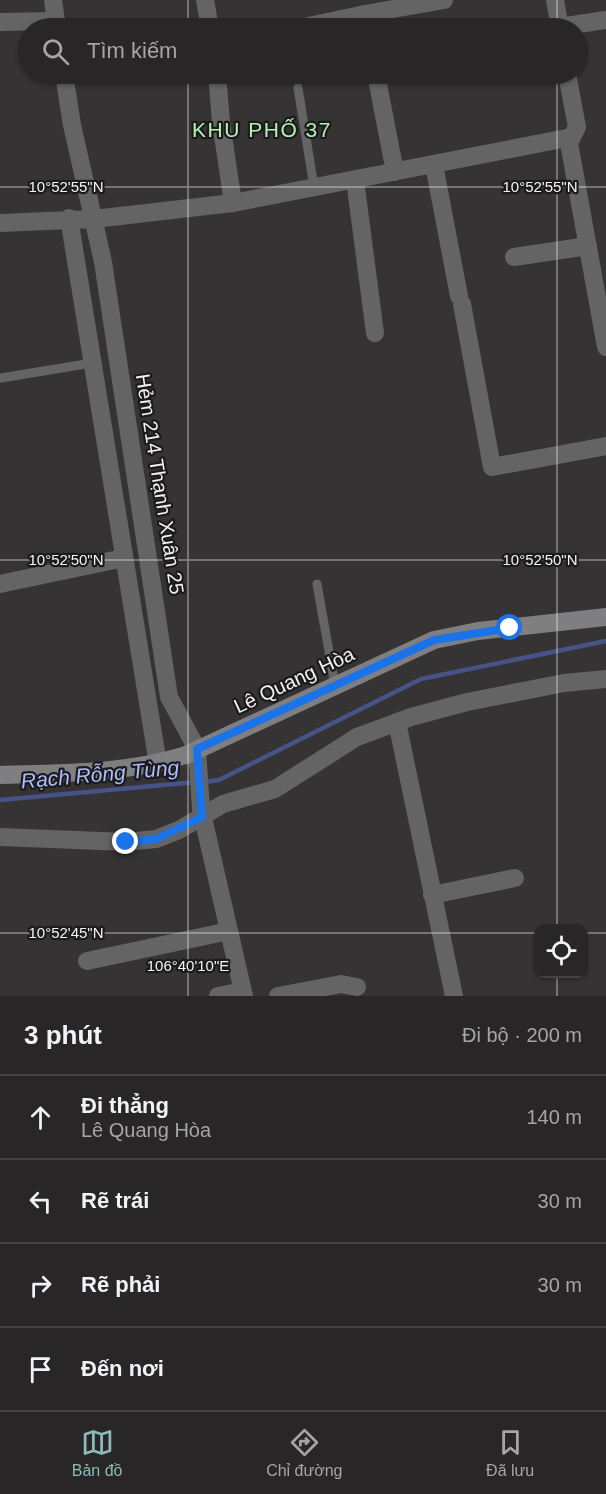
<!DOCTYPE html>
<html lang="vi">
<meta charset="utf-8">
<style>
:root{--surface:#282627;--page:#302e2f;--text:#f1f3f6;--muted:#a5a5a7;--line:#444344;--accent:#8bbbb9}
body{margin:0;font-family:Arial,sans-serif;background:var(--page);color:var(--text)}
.controls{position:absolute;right:18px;bottom:18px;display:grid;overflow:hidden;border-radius:12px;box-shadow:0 2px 4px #0004}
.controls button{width:54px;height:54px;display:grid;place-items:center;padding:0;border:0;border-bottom:2px solid var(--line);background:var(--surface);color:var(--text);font:30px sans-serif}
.stop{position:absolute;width:18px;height:18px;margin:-14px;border:4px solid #1a73e8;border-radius:50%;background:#fff}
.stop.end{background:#1a73e8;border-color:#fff;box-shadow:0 2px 6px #0008}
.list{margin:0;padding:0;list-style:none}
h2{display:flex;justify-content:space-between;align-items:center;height:78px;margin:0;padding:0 24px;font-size:26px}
h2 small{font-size:20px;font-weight:400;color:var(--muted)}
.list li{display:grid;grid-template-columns:39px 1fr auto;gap:18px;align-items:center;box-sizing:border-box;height:84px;padding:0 24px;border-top:2px solid var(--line)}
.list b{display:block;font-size:22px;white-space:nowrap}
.list p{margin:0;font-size:20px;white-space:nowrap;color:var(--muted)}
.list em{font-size:20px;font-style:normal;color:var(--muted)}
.icon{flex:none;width:33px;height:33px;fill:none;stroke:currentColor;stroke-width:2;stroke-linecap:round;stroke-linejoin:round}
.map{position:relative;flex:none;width:606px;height:996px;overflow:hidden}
.search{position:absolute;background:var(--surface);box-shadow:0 2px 4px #0004;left:18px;right:18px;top:18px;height:66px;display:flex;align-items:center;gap:15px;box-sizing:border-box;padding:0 21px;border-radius:33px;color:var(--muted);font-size:22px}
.sheet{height:414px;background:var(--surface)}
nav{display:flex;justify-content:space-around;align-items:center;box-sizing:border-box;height:84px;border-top:2px solid var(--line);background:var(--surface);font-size:16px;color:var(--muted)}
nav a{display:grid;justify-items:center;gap:3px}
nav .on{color:var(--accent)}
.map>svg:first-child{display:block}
</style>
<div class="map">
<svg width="606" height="996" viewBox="0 0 606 996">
<rect width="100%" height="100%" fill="#353334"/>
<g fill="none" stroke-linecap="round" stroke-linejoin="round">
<path stroke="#475387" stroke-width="4.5" d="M205,782L219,780L421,679L606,641
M0,800L196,782"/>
<path stroke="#646465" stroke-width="9" d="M298,88L314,187
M1,378L92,363
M317,584L335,685"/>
<path stroke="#646465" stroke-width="18" d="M53,0L57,28
M205,0L210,28
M555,0L560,28
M365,14L444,0
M0,22L56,21
M304,27L365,14L368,28
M559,27L606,20
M64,74L72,125L103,262L169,697L197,749L201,809L244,996
M217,74L221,122L233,203
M376,74L395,172
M567,74L577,127L569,143L606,347
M434,165L459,296
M355,180L375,333
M69,218L158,764
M0,223L94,219L233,203L572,137
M514,257L588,246
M462,304L492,467L606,446
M0,584L124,558
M397,722L454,996
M0,837L126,842L156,839L179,830L223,804L275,789L357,737L411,717L467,702L564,683L606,679
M432,895L515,878
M87,961L229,931
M218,996L243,991
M278,996L341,984L357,987"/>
<path stroke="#7f7e80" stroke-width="18" d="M0,775C63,773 125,774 186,755L434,640L478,631L606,617"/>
</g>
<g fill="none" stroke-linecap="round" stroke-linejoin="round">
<path stroke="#1a73e8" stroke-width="8" d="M126,842L156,839L202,817L197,749L434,640L510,628"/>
</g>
<path fill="none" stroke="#f4f2f3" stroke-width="1.5" stroke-opacity="0.45" d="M188,0V28M557,0V28M188,74V996M557,74V928M0,187H606M0,560H606M0,933H538M584,933H606M557,974V996"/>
<g text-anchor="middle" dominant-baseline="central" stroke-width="4.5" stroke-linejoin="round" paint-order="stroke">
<g font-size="20" fill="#f4f2f3" stroke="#1c1b1c">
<text transform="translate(160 484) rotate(81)">Hẻm 214 Thạnh Xuân 25</text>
<text transform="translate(294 680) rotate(-25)">Lê Quang Hòa</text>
</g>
<g font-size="21" letter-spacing="1.5" fill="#b4f0b5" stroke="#1c1b1c">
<text x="262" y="129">KHU PHỐ 37</text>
</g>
<g font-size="21" font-style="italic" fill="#acbcfc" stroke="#1c1b1c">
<text transform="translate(100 774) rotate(-5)">Rạch Rỗng Tùng</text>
</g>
</g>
<g font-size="15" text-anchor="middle" fill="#f4f2f3" stroke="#1c1b1c" stroke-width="4.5" stroke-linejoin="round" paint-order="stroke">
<text x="66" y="192">10°52'55"N</text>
<text x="540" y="192">10°52'55"N</text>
<text x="66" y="565">10°52'50"N</text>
<text x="540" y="565">10°52'50"N</text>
<text x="66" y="938">10°52'45"N</text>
<text x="188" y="971">106°40'10"E</text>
</g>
</svg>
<div class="controls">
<button><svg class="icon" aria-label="locate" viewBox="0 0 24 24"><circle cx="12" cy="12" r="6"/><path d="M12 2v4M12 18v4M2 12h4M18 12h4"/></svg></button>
</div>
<div class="stop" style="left:510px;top:628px"></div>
<div class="stop end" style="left:126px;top:842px"></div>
<div class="search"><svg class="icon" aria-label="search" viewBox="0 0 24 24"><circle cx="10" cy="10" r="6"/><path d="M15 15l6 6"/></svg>Tìm kiếm</div>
</div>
<section class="sheet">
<h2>3 phút<small>Đi bộ · 200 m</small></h2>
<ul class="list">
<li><svg class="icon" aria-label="ahead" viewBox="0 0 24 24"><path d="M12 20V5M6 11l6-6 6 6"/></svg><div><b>Đi thẳng</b><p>Lê Quang Hòa</p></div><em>140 m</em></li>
<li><svg class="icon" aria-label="left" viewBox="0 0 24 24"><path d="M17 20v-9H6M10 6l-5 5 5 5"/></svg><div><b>Rẽ trái</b></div><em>30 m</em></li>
<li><svg class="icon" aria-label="right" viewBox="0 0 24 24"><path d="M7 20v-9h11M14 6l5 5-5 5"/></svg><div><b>Rẽ phải</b></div><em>30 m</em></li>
<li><svg class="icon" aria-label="arrive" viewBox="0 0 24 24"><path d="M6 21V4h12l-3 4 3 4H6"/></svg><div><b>Đến nơi</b></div></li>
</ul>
</section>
<nav>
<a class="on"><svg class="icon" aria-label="map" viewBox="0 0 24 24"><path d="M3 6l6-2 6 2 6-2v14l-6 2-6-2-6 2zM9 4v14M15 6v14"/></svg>Bản đồ</a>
<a><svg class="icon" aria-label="directions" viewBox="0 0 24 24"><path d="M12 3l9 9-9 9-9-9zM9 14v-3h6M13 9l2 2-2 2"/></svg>Chỉ đường</a>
<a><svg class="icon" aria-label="saved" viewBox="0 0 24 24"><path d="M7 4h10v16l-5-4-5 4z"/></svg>Đã lưu</a>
</nav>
